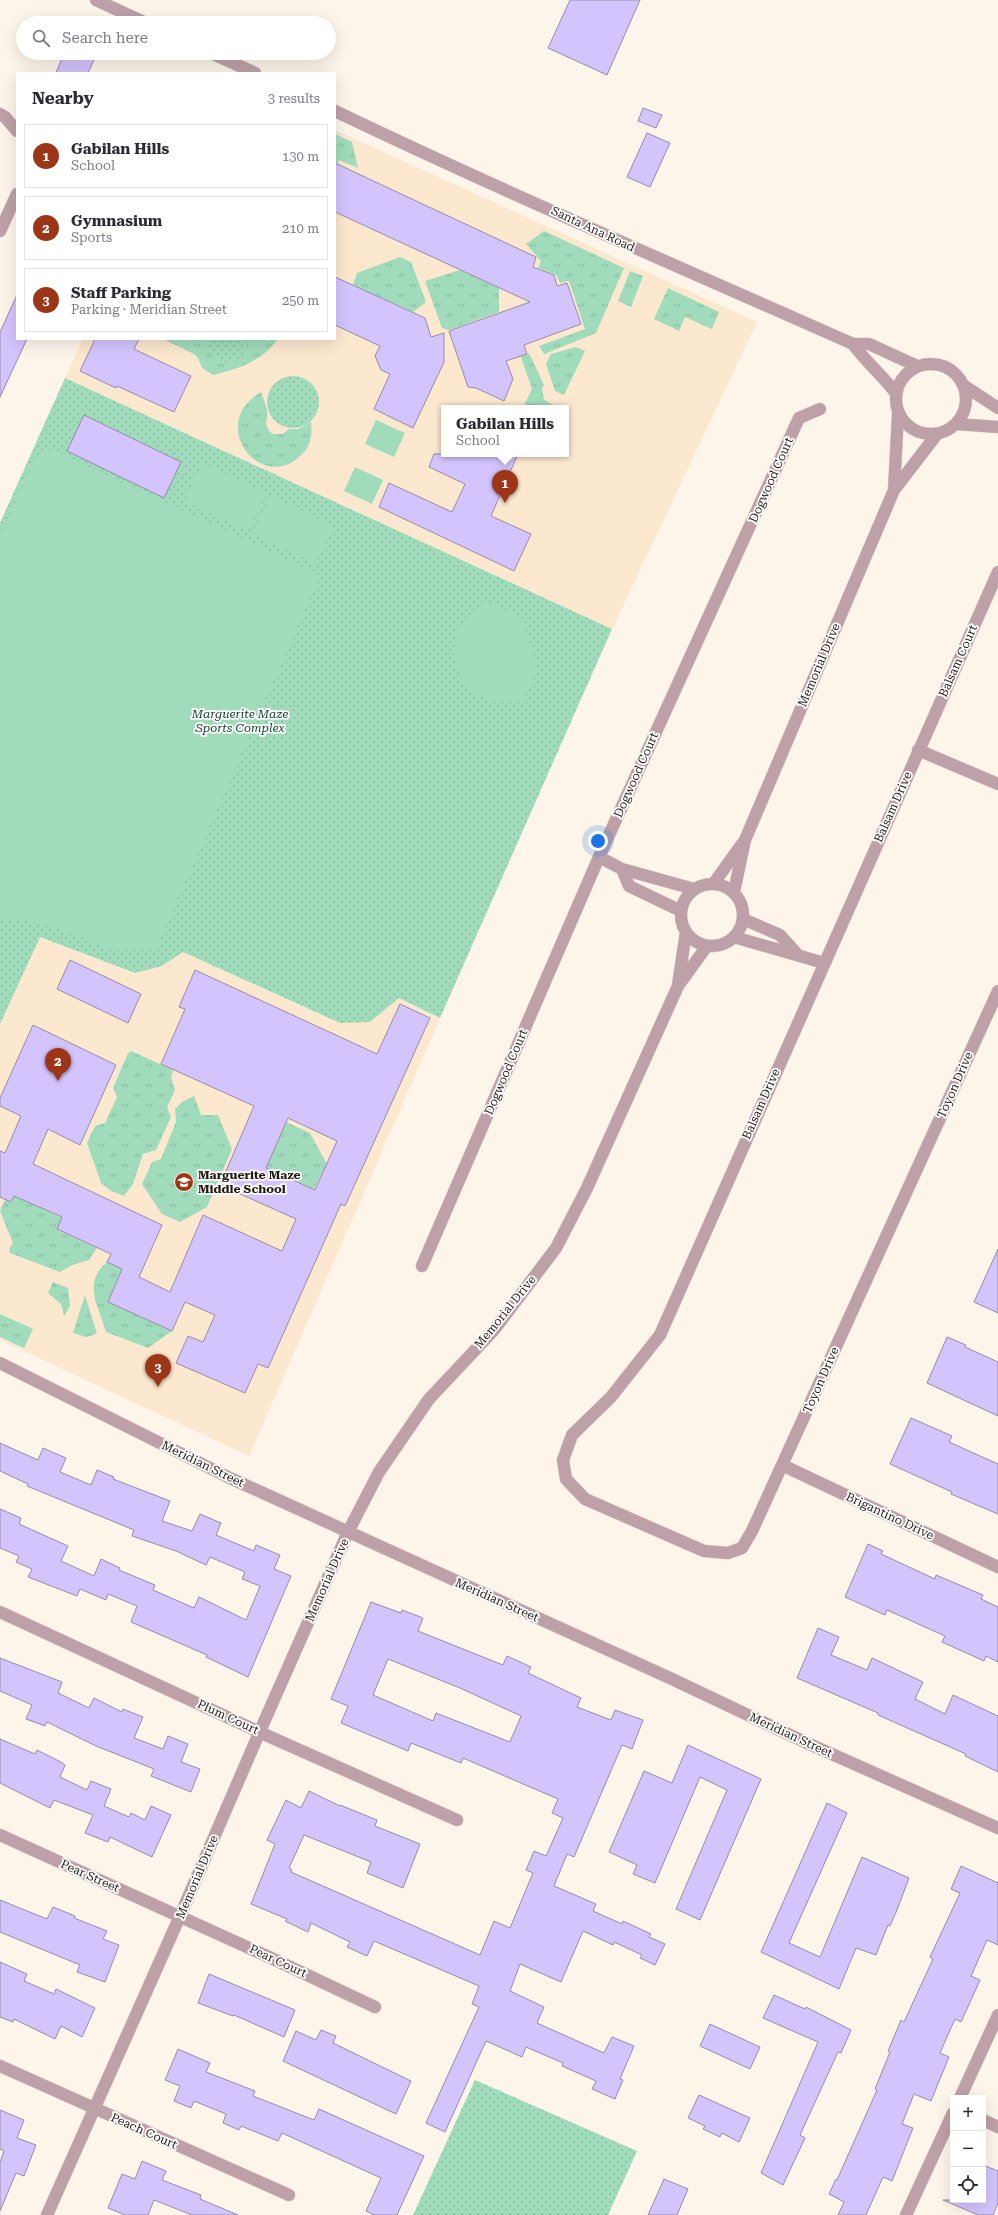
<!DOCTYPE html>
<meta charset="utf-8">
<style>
:root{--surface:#fff;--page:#f2f2f3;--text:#2b2b33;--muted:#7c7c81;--line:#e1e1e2;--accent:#9d3616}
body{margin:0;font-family:"Roboto Serif",serif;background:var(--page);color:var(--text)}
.controls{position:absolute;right:12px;bottom:12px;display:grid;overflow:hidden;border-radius:0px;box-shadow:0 4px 16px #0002}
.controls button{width:36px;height:36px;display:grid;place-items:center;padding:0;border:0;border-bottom:1px solid var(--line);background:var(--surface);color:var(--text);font:20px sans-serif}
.you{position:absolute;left:598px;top:841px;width:14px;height:14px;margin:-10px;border:3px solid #fff;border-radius:50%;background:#1a73e8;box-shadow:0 0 0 6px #1a73e833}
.badge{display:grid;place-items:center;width:26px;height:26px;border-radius:50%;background:var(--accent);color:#fff;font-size:13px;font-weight:700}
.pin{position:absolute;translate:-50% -33px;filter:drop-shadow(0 1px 2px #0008)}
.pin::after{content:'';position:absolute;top:21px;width:14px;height:12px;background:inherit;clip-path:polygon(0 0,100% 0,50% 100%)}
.popup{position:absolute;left:441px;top:405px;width:128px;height:52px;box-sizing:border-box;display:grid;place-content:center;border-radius:0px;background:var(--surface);filter:drop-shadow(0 1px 3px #0005);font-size:13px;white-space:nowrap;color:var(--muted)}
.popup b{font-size:15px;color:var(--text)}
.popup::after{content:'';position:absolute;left:50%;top:100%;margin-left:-8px;border:8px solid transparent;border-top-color:var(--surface)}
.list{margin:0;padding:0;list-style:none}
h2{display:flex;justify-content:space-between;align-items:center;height:52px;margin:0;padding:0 16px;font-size:17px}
h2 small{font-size:13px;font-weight:400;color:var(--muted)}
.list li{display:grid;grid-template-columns:26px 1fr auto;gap:12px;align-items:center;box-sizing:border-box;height:64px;margin:0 8px 8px;padding:0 8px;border:1px solid var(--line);border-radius:0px}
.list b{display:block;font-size:15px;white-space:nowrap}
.list p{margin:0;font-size:13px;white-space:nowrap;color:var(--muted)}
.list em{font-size:13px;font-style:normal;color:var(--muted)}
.icon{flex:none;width:22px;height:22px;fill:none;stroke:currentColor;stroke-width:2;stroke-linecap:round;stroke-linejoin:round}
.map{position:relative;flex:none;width:998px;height:2215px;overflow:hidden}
.search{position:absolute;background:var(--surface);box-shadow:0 4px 16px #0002;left:16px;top:16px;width:320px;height:44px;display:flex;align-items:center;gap:10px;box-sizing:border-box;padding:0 14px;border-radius:22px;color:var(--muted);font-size:15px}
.panel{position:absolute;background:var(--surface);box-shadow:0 4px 16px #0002;left:16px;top:72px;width:320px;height:268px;border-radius:0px}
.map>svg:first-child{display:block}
</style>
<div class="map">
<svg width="998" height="2215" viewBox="0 0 998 2215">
<defs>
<pattern id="grass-tufts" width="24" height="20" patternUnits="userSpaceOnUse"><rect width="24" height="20" fill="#a0dcbc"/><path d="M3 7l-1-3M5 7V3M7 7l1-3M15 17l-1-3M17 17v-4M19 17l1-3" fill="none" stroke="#8abca1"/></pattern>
<pattern id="park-dots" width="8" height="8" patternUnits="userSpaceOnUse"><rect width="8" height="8" fill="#a0dcbc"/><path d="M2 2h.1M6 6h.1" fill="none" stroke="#8abca1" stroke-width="1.8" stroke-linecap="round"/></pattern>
</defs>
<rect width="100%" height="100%" fill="#fdf4ea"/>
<path fill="#fce7cf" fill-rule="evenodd" d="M335,130L757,322L612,629L65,378L83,339H335ZM444,408H566V454H444Z
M39,937L135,973L162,966L183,952L340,1023L370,1022L399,998L440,1018L249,1456L0,1340V1024Z"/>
<path fill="url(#grass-tufts)" d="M335,134L352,142L358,168L339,160L335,169Z
M544,231L624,268L596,333L544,354L539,346L585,329L569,281L560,283L556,275L538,268L541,261L526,244Z
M400,257L411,262L426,302L413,312L353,285L357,273Z
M460,270L499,288V312L449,330L442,328L425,281Z
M630,271L643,276L631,307L618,301Z
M668,288L719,312L712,329L685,317L679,331L654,319Z
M163,339H274L277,340C261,362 238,369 213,375L202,368L198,358L194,354Z
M576,347L585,351L564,395L555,391L546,364L551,354Z
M529,353L544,385L542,388L544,400L559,408H523L532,389L521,357Z
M261,392C263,398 266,404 267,411C269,421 261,422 272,434H283L289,429H298L311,422C313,436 310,448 299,457C261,492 206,425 261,392Z
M131,1051L173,1070L171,1078L175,1090L167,1107L171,1117L156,1150L143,1154L133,1184L124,1196L111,1191L101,1183L87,1143L95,1126L105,1123L117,1097L113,1088L128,1053Z
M194,1096L201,1115H218L232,1149L207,1207L180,1222L162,1214L142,1184L152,1162L161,1159L176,1122L175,1109L182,1102Z
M286,1122L310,1133L327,1164L314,1189L266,1168Z
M14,1195L62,1218L57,1230L97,1248L89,1260L72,1265L60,1272L10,1253L9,1249L13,1243L0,1211L5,1200L11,1202Z
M107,1262L122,1269L108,1302L172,1331L148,1348L106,1332C98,1305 82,1283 107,1262Z
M53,1282L68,1288L70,1306L64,1316L61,1304L48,1293Z
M85,1295L97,1334L86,1337L73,1333Z
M0,1314L33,1329L24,1348L0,1337Z"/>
<path fill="url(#park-dots)" d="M208,339H246C248,354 240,361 226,363C214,360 207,352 208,339Z
M267 402a26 26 0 1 1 52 0a26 26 0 1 1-52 0Z
M65,378L612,629L440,1018L399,998L370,1022L340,1023L183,952L162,966L135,973L40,937L0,1024V523Z
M475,2080L637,2151L608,2215H413Z"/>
<path fill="#a0dcbc" d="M376,420L405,433L394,457L365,444Z
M56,451L320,575L156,948L115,950L51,926L20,919L0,920V538L33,463L42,454Z
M203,463L265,493L247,531L185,501Z
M355,467L383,480L372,504L344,491Z
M271,496L333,525L315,563L253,534Z
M487,602L522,618L537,668L523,699C456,716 426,634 487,602Z"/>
<path fill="#d3c4fd" stroke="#948da7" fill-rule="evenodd" d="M570,0H640L607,75L548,48Z
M64,53H97L88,73H56Z
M643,108L662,115L656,128L638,121Z
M647,133L670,143L650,187L627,177Z
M335,163L536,257L533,267L554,275L557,286L567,283L581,324L524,345L527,354L506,361L513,379L504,401L476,388L468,387L449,331L530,302L335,212Z
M335,277L425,318L431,337L444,333V362L413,428L374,409L390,374L381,370L375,356L380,346L335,325Z
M17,295V339H27L0,397V332Z
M95,339H139L134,349L191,376L174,412L117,386L116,388L80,371Z
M84,415L181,462L164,498L67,451Z
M434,454H518L491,516L531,534L514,571L379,507L389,483L452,512L465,484L429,467Z
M70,960L141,994L128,1023L57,989Z
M195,970L377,1054L400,1004L430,1018L345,1206L341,1204L268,1368L258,1364L245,1393L176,1363L188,1336L203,1342L215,1315L185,1302L172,1331L108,1302L122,1269L107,1262L111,1254L57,1229L62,1217L14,1196L11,1202L0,1197V1151L5,1153L21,1116L0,1106V1098L33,1025L116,1065L80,1145L48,1129L33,1164L162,1225L139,1277L170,1292L203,1215L282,1251L296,1219L220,1185L254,1106L161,1064L185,1009L179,1007ZM288,1118L337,1141L315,1190L266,1168Z
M998,1249V1313L974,1302Z
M947,1337L966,1345L965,1347L998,1362V1416L927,1383Z
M911,1418L952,1436L949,1442L998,1464V1514L951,1494L952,1492L890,1464Z
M0,1443L38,1460L43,1448L66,1458L60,1472L91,1485L97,1470L114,1477L113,1479L170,1501L162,1521L192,1531L200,1514L221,1523L216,1535L254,1551L256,1545L280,1555L274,1569L291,1576L248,1677L206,1657L207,1655L131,1622L137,1606L108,1594L106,1600L80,1589L77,1596L28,1577L32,1569L16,1562L19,1556L0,1548V1509L21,1518L19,1524L68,1546L61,1561L94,1576L101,1559L120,1568L119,1570L155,1585L153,1590L194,1608L199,1597L246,1620L260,1586L242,1579L245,1572L210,1557L206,1565L176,1551L132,1536L134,1530L27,1486L28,1484L0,1471Z
M868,1544L883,1551L881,1554L907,1566L935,1579L936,1575L983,1595L981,1599L998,1607V1662L986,1656L984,1661L942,1642L945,1636L887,1610L885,1615L845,1597Z
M371,1602L401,1613L402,1610L423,1618L418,1631L503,1665L507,1656L531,1667L528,1673L581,1698L577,1707L611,1720L615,1710L643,1720L632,1749L622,1745L574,1857L567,1854L554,1886L596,1904L593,1911L622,1924L623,1921L651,1934L649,1937L665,1944L655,1965L640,1958L642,1955L614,1942L613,1945L583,1931L561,1982L520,1964L510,1991L544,2007L537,2023L604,2053L612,2037L634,2046L620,2079L623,2080L615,2099L592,2089L596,2081L562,2066L563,2063L526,2047L522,2057L486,2041L445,2132L426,2123L479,2007L472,2004L479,1986L374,1941L367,1956L347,1947L350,1942L311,1923L308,1932L285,1921L287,1919L251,1904L275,1844L267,1840L286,1800L301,1808L309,1791L340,1806V1805L377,1820L375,1826L420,1844L403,1888L367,1873L371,1862L304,1835L289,1868L292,1870L291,1872L480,1955L494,1921L510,1928L533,1873L526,1870L534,1851L546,1856L563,1818L552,1813L558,1799L463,1758L461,1763L411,1743L408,1751L341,1723L348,1706L331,1699ZM388,1659L460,1688L521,1716L510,1742L436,1713L433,1721L373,1695Z
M818,1628L839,1637L831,1655L867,1670L872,1658L923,1682L915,1699L945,1714L953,1695L998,1716V1772L965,1756L966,1754L878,1715V1713L797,1678Z
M0,1658L62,1682L58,1693L89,1708L94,1698L122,1712L123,1709L143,1717L134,1738L163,1749L168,1736L188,1744L181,1762L200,1769L191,1792L151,1776L154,1769L96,1746L47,1722L45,1726L26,1719L32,1705L0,1691Z
M0,1739L35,1754L37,1750L61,1762L65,1765L60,1777L87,1790L91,1781L111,1789L104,1806L129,1817L131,1813L145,1820L151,1806L171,1815L152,1857L110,1837L108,1842L85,1833L93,1815L54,1800L50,1808L0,1783Z
M688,1745L761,1779L700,1920L676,1909L727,1790L700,1777L655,1883L633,1874L637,1865L609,1852L644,1771L672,1783Z
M827,1803L847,1813L789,1943L820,1957L862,1857L909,1878L897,1910L890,1926L888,1925L876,1955L856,1948L839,1989L761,1952Z
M961,1866L998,1883V1945L987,1940L971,1976L980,1980L961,2022L955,2019L940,2053L949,2057L931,2101L914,2094L902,2124L913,2128L892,2181L883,2177L866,2215H838L844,2202L829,2194L836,2179L837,2180L877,2090L875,2089L890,2052L888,2051L901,2020L904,2022L933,1959L930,1957L960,1893L951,1889Z
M0,1900L47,1919L53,1907L75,1916L74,1918L107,1931L103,1939L119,1945L105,1982L77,1972L80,1965L0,1932Z
M0,1962L27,1974L24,1981L54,1994L56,1989L95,2008L82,2037L61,2026L55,2039L14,2019L13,2022L0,2017Z
M209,1974L295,2010L284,2037L234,2015L233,2016L198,2003Z
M774,1995L805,2009L806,2007L851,2030L841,2053L838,2052L800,2135L805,2138L783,2185L761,2173L818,2042L763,2018Z
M710,2024L760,2047L750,2069L700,2046Z
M321,2030L336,2036L333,2043L411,2081L396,2114L283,2061L296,2031L316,2040Z
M178,2049L210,2063L206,2072L255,2091L253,2096L314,2120L319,2109L424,2156L397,2215H374L366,2211L381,2178L282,2133L278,2141L241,2126L239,2130L223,2123L226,2114L194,2101L191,2108L174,2101L180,2086L165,2080Z
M699,2095L750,2118L739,2142L722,2133L720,2137L703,2129L705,2126L688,2118Z
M0,2110L24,2120L17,2138L36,2145L24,2176L16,2173L0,2211V2162L4,2151L0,2149Z
M142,2161L166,2171L162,2180L201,2195L200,2199L238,2215H192L154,2200L148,2215H125L108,2208L122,2174L135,2179Z
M983,2165L998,2171V2203L993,2215H978L943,2200H983Z
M664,2179L688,2189L677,2215H648Z"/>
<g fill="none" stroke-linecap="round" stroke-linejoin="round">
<g stroke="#dad1c8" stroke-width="13">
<path id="minor" d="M0,114L5,117L17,131
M0,231L17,194
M894,490L898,414
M998,572L660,1335L611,1397L572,1435L563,1460L566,1479L585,1499L704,1551L728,1553L742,1548L752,1531L998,991
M918,750L998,784
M599,857L622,869L694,889
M622,869L629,886L681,911
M714,883L742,844
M681 915a31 31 0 1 1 62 0a31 31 0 1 1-62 0Z
M734,892L745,840L894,490L937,434
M743,919L780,935L798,955
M734,937L824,963
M678,985L686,932
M422,1266L599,857L799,418L820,409
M782,1465L998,1567
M348,1532L379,1472L429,1399L494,1330L556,1248L587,1188L678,986L707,946
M0,1612L268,1736L457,1820
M0,1835L269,1957L375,2007
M0,2066L289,2195
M960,2098L998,2015
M983,2120L998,2127
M906,2215L953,2113"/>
</g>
<g stroke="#dad1c8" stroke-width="13">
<path id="tertiary" d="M96,0L146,23
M211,53L255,73
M335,111C506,193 680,267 853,344H869L917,366
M853,344C866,362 881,374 895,392
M896 399a35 35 0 1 1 70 0a35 35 0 1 1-70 0Z
M963,385L998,408
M956,424L998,427
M0,1363L230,1478L672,1679L807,1743L998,1828
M47,2215L180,1916L260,1731L348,1532"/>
</g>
<use href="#minor" stroke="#bea1a8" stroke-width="12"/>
<use href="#tertiary" stroke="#bea1a8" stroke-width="12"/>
</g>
<defs>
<g id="school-disc" transform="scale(1)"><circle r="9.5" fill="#9d3616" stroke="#fff"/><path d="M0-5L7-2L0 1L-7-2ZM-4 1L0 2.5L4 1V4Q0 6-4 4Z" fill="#fff"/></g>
</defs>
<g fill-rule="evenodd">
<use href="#school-disc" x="184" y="1182"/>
</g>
<g text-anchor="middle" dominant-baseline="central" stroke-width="3.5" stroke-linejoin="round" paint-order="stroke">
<g font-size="12" fill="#231b13" stroke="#fff">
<text transform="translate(593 229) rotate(25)">Santa Ana Road</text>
<text transform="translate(771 480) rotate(-66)">Dogwood Court</text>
<text transform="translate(958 661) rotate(-66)">Balsam Court</text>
<text transform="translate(819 665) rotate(-67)">Memorial Drive</text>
<text transform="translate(636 775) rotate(-66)">Dogwood Court</text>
<text transform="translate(893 807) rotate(-66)">Balsam Drive</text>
<text transform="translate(506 1072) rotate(-67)">Dogwood Court</text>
<text transform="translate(955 1085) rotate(-66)">Toyon Drive</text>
<text transform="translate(761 1104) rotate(-66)">Balsam Drive</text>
<text transform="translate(505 1312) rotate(-51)">Memorial Drive</text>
<text transform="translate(821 1380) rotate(-66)">Toyon Drive</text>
<text transform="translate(203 1464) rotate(26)">Meridian Street</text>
<text transform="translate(890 1516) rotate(25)">Brigantino Drive</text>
<text transform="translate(327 1580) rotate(-66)">Memorial Drive</text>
<text transform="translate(497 1600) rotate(24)">Meridian Street</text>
<text transform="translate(228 1717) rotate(25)">Plum Court</text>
<text transform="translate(791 1735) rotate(25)">Meridian Street</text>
<text transform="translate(90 1876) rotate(24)">Pear Street</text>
<text transform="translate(197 1877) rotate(-67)">Memorial Drive</text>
<text transform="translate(278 1961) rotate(25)">Pear Court</text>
<text transform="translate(144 2131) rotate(24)">Peach Court</text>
</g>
<g font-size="12" font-style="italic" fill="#134530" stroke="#fff">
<text x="240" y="714">Marguerite Maze<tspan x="240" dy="14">Sports Complex</tspan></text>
</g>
<g font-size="12" font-weight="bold" fill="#231b13" stroke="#fff" text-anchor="start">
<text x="198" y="1175">Marguerite Maze<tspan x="198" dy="14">Middle School</tspan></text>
</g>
</g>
</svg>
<div class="controls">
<button>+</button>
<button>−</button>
<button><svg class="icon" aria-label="locate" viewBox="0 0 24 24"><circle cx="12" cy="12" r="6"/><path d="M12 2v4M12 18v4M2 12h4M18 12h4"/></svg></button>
</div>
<div class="you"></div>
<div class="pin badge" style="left:505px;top:503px">1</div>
<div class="popup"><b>Gabilan Hills</b>School</div>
<div class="pin badge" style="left:58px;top:1081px">2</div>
<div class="pin badge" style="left:158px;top:1387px">3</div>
<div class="search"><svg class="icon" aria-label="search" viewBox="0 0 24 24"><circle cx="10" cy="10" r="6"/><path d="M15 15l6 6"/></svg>Search here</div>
<section class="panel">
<h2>Nearby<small>3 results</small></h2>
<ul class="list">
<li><span class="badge">1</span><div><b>Gabilan Hills</b><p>School</p></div><em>130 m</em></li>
<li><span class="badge">2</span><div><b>Gymnasium</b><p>Sports</p></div><em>210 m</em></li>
<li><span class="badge">3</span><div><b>Staff Parking</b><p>Parking · Meridian Street</p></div><em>250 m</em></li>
</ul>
</section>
</div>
